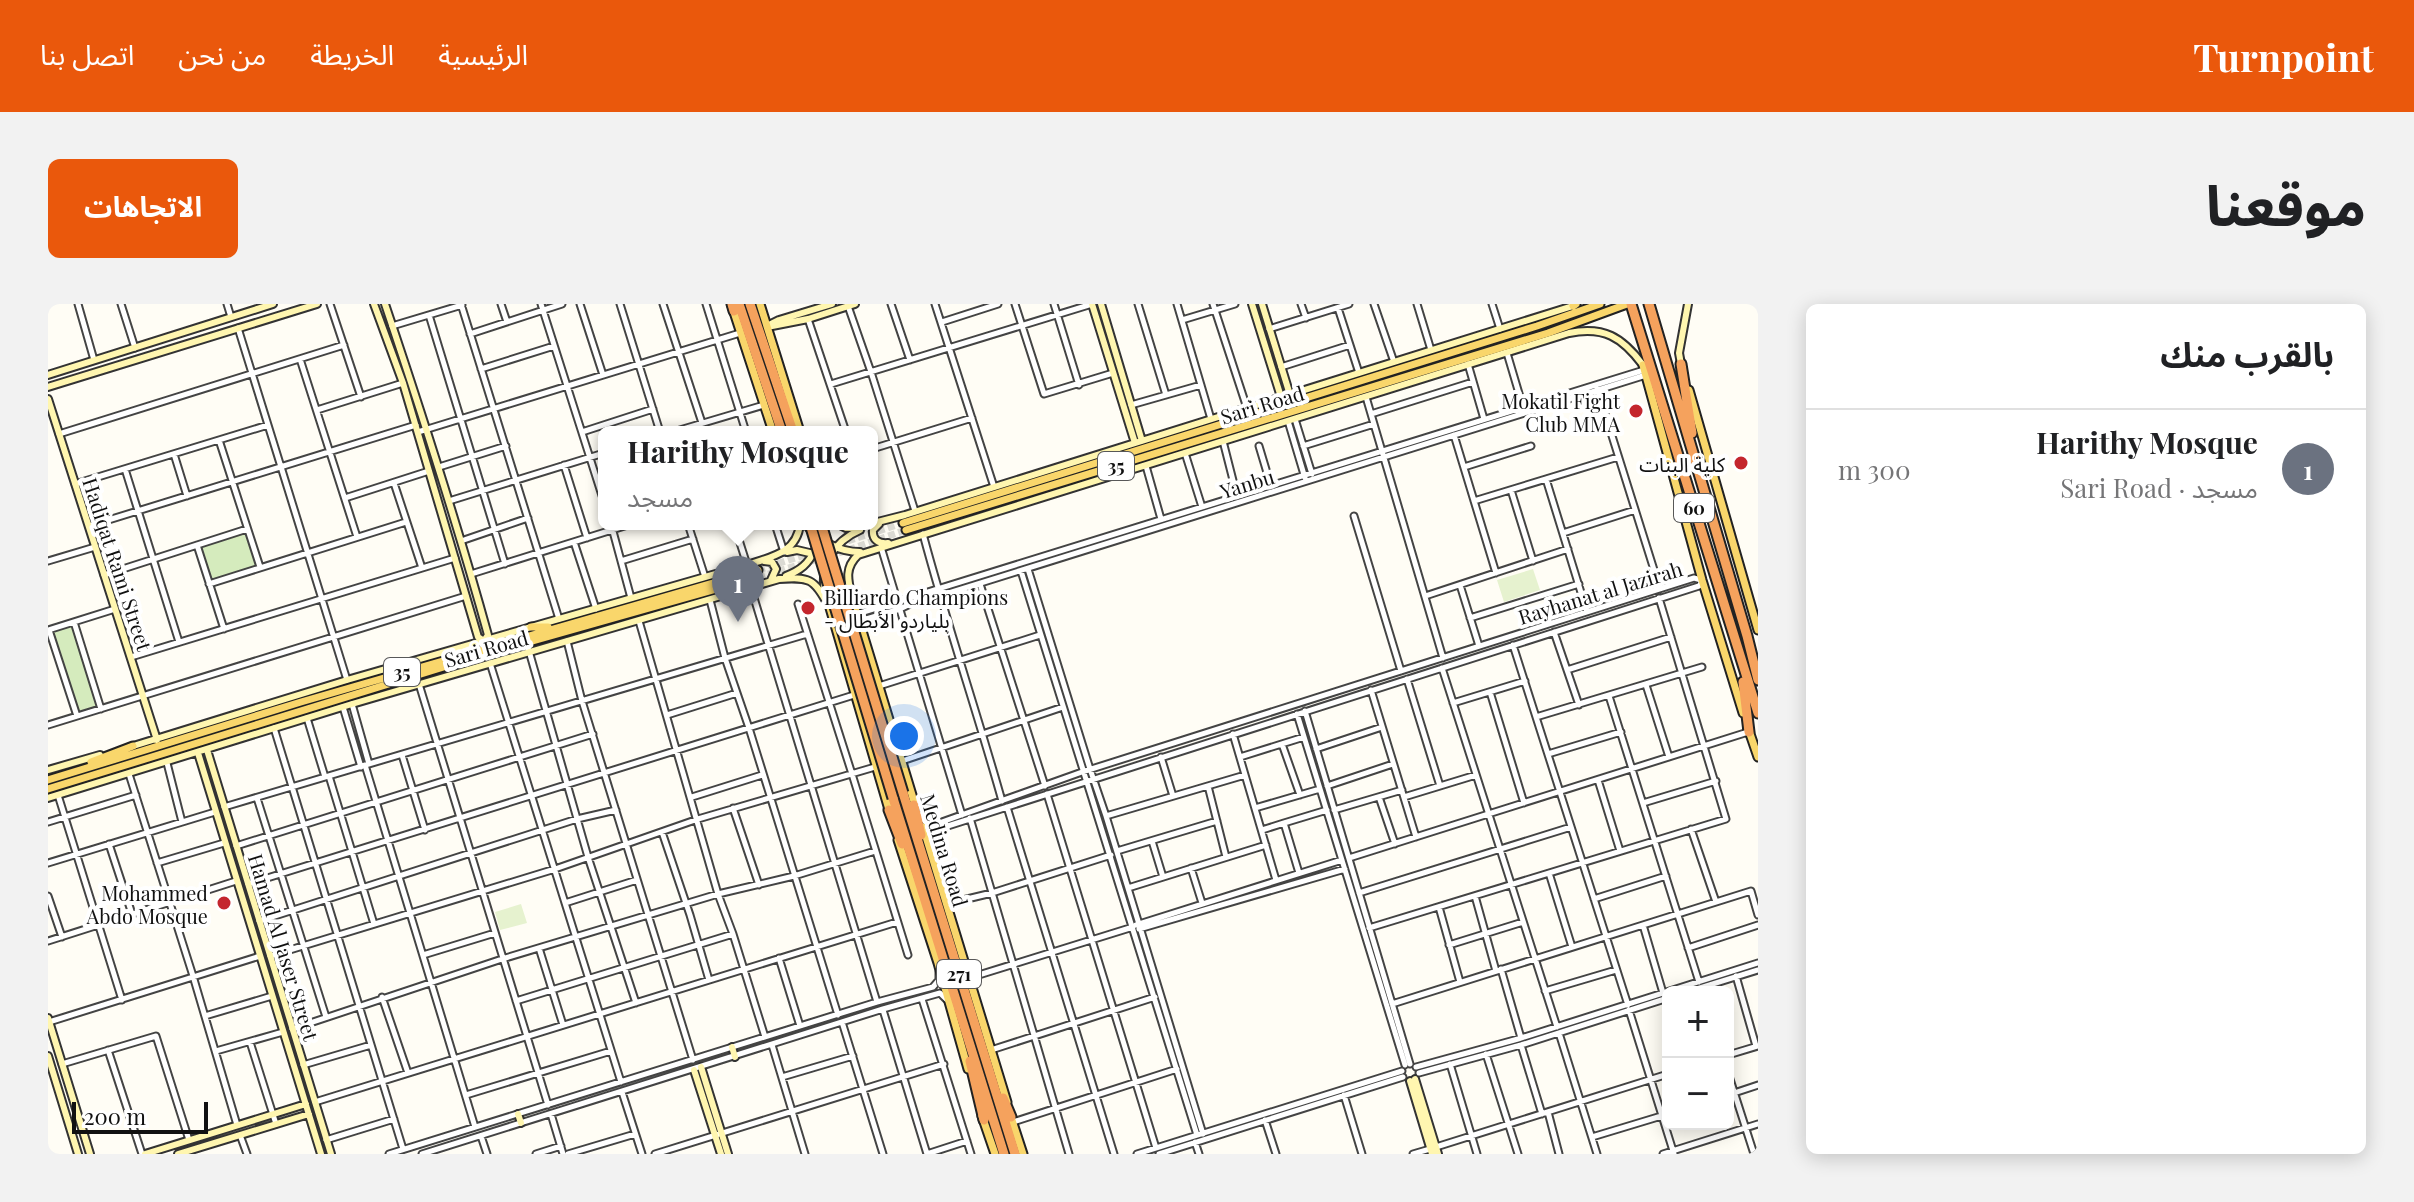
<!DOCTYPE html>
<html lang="ar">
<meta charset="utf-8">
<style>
:root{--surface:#fff;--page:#f2f2f2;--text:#202124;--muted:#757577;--line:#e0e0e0;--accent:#ea580c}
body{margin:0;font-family:"Playfair Display","Noto Sans Arabic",serif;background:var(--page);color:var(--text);direction:rtl}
.controls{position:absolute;right:24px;bottom:24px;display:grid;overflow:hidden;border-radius:12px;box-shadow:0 4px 20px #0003}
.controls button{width:72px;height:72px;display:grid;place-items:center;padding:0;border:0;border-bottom:2px solid var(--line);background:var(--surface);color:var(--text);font:40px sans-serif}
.scale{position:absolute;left:24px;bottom:20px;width:136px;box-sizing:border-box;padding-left:8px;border:4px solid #111;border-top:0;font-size:22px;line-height:28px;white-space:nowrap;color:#111;-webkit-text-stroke:6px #fff;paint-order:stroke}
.you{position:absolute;left:856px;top:432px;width:28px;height:28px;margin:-20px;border:6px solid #fff;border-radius:50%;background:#1a73e8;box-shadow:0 0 0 12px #1a73e833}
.badge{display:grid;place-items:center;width:52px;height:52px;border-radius:50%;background:var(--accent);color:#fff;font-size:26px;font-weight:700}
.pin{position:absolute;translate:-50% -66px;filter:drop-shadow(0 2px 4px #0008)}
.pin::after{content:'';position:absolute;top:42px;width:28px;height:24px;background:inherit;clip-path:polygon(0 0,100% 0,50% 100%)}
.popup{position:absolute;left:550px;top:122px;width:280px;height:104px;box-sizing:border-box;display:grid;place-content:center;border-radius:12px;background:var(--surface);filter:drop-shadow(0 2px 6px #0005);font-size:26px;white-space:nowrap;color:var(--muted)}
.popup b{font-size:30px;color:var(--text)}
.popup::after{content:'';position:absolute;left:50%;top:100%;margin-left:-16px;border:16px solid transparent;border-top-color:var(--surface)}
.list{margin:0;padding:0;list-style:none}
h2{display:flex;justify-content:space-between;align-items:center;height:104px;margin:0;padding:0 32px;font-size:34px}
h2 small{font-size:26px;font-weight:400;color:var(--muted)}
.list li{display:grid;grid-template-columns:52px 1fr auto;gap:24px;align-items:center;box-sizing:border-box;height:120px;padding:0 32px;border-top:2px solid var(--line)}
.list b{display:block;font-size:30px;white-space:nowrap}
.list p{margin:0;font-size:26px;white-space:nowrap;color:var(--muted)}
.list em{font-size:26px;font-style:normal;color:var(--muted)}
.map{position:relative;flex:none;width:1710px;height:850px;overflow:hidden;direction:ltr;border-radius:12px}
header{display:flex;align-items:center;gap:48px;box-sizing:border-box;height:112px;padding:0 40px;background:var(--accent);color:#fff}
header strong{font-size:38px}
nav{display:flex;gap:44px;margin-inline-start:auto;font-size:28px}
.intro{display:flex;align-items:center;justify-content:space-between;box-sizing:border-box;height:192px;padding:0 48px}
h1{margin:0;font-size:56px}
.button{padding:20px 36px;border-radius:12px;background:var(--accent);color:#fff;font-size:28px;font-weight:700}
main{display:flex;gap:48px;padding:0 48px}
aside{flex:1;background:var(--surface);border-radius:12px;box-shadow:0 4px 20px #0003}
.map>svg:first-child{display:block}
</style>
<header>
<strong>Turnpoint</strong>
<nav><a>الرئيسية</a><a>الخريطة</a><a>من نحن</a><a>اتصل بنا</a></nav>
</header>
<div class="intro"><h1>موقعنا</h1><a class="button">الاتجاهات</a></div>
<main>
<aside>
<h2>بالقرب منك<small></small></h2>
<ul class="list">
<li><span class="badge" style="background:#6b7280">1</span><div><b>Harithy Mosque</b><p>مسجد · Sari Road</p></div><em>300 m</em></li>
</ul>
</aside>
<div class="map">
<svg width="1710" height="850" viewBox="0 0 1710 850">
<rect width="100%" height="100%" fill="#fffdf5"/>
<path fill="#d5ebbd" d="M197,227L208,262L162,276L151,241Z
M24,321L50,403L30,409L4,327Z"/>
<path fill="#e6f2cf" d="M1485,265L1492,286L1456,298L1449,276Z
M473,600L479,619L452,626L447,608Z"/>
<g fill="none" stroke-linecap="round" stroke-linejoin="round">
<path stroke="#dbdad3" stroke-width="7" stroke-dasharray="7 3.5" stroke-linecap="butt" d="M710,266L855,219
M690,279L794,248L858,226"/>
<g stroke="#444" stroke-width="9">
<path id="street" d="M30,0L46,56
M73,0L87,44
M179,0L183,13
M282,0L313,93
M413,0L511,315
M453,0L459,18
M493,0L556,198
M532,0L555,71
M572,0L612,128
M615,0L657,128
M658,0L698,128
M843,0L862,56
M887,0L946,183
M967,0L996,90L1065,69
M1006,0L1031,81
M1090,0L1118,91
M1129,0L1163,115
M1165,0L1199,104
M1253,0L1258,14
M1326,0L1346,58
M1369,0L1383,46
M1444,0L1452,25
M800,2L823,68L867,207
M1290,4L1311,69
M381,11L457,260
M760,15L798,128
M1134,16L1187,0
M894,18L950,0
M344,22L414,1
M190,24L299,376
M1221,25L1301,0
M422,30L514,0
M1459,49L1475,103
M252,55L309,233
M1420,60L1436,115
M1233,63L1302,41
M433,65L506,42
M783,80L1044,0
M1549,84L1612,285
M1318,93L1395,354
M1083,101L1153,81
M269,106L355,79
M1323,110L1425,78
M1247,115L1264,170
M1240,117L1257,174
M370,128L692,29
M534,128L605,105
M625,128L716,101
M11,130L296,41
M1406,131L1448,269
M171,136L212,263
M1175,137L1189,192
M1211,142L1223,182
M1255,142L1326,120
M824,145L924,114
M1137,149L1154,203
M126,150L139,192
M516,161L539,234
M1098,162L1113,215
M391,163L458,142
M1416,163L1483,142
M77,165L131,338
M1498,175L1539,308
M346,179L374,264
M27,180L220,121
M1463,186L1485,257
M297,194L381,167
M401,197L556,149
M1426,197L1570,153
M1306,212L1353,367
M563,220L583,294
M640,220L657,273
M686,220L699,261
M727,220L736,248
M41,222L368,121
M1515,229L1587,206
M875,230C899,320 929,408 954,497
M413,237L480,214
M526,238L548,305
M149,241L176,325
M833,243L914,511
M0,257L47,243
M573,257L645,235
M980,265L1042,465L1058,512L1155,830
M973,267L1149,831
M423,270L583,220
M56,271L199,225
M161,280L358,218
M932,280L997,482
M1412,281L1431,342
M703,284L829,698
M1377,292L1520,245
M662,296L677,354L701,424L790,711
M750,300L804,470L860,651
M809,310L1596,66
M1422,314L1531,280
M591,317L670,590L685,630L717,733
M811,317C824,313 836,310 849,306C864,300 874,292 891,292L1598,71
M26,318L53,405
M0,326L67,305
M1,326L29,412
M1506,328L1531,401
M519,337L534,397L645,756
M479,340L540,553L588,699
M1465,341L1580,701
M83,353L407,254
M442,359L573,778
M1394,364L1509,723
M1519,366L1623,333
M1359,375L1392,482
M371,380L500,801
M1598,381L1621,453
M831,382L992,331
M1323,386L1368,533
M1442,388L1476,499
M1561,392L1651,678
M1405,399L1477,377
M304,400L321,460
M295,403L313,463
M1257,407L1362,760
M1249,410L1357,761
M619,411L689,389
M1488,413L1654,363
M259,414L277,473
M0,421L418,292
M226,424L355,845
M1185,430L1228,576
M1234,440L1252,491
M1268,445L1334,423
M1500,450L1573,428
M354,451L377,526
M1113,453L1125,492
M1192,453L1256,433
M854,457L1015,403
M119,459L134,518
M317,461L427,823
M81,470L145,672L189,821
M281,472L326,620
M1550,476L1572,547
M1160,482L1178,553
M1279,482L1345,460
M999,490L1108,844
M10,491L74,696
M644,493L714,471
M1331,493L1347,540
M1356,493L1428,471
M209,494L278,713
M1595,499L1668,477
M176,503L759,330
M959,503L1066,850
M685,504L711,581
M1207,504L1272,485
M1286,506L1354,486
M871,510L879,520L891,519L1034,468L1646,274L1653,276
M1058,512L1197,471
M922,514L1021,850
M0,518L88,491
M1643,525L1668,598
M1214,526L1236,519
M614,528L642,611L661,676
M880,535L881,528L1651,282L1654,277
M1104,537L1115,573
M61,540L84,610
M188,542L545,430
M1069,547L1169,517
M1301,554L1700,428
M0,559L167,508
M109,559L176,539
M1143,564L1154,599
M1251,569L1236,519L1279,506
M1501,569L1524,643
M200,580L806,391
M1080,584L1218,541
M1311,589L1523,523
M0,592L14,633
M1427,592L1448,667
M1546,595L1618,572
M517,599L589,576
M898,600L944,589L1063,551
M1391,603L1412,678
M211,617L529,515L568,506
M1088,621L1294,556
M1595,621L1615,689
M1321,624L1678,515L1611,294
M1091,625L1297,565
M0,637L188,577
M1401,641L1475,618
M491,644L515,721
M1640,644L1710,621
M375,651L447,629
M222,652L507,565L650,515L827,463
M731,654L752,722
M1453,665L1473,734
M1688,672L1708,742
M921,674L1085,623
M1497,687L1568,666
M1639,688L1710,666
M334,693L360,769
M874,695L923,850
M468,697L685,630
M1344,700L1703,587L1710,611
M835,706L879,850
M1581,706L1626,850
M157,712L224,692
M1,718L212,652
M794,718L835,850
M244,725L454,655L670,590L746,572L827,547
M1511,729L1549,850
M202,738L228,820
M724,741L757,850
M1473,741L1494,810
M60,746L94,850
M943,746L1107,693
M168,747L235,728
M1438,750L1470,850
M1680,751L1710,742
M14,760L108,732L141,836
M1402,760L1429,850
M255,761L323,741
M1368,763L1470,735L1710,659
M1371,769L1473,741L1620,694
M1680,769L1706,850
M734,773L805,752
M574,788L594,850
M418,791L563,747
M1296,791L1314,850
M1680,791L1710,781
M267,798L849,618
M1500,808L1511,850
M503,810L515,850
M1217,816L1228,850
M965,818L1129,765
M192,831L199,850
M433,832L439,850
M1544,833L1620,810
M278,836L346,815
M1147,838L1151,850
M1388,843L1620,770
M341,850L829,698L885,683L891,676V668
M374,850L835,705L892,689L898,695
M488,850L513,842
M520,850L587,830
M607,850L896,760
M879,850L919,837
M1089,850L1354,767
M1111,850L1355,773
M1365,850L1382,845
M1615,850L1710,820"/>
</g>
<g stroke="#333" stroke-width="10">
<path id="secondary" d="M326,0L355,79L430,333L436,337
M337,0C374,110 409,219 440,331L436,337
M1044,0L1087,139
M1053,0L1094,137
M1204,0L1233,93
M1214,0L1242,91
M723,20L731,16L784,0
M719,23L760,15L807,0
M1633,60L1631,49L1640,0
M0,71L225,0
M0,83L269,0
M0,95L109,436
M757,220C772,237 789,248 812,248
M790,220L798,224H806L857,211L1525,2
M831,220L825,226C824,236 831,240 840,239
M739,248L749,246L770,251
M716,257L724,258L728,265L723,276
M738,272C753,266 760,260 767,246
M778,291C770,263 786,237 812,226
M804,294C800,277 796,264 810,251L1521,29C1556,22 1574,33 1595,61
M82,443L299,376L699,261C723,253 749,249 752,220
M159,446L283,850
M150,449L273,850
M0,466L52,451
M0,494L304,400L731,275C761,273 766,274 780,301
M0,714L42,850
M684,743L687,753
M0,752L30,850
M653,763L680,850
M646,766L673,850
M1367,775L1390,850
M1362,777L1384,850
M470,810L473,819
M97,850L258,800
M130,850L261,810"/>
</g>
<g stroke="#222" stroke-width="11">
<path id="primary" d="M712,0L752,128
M684,2L725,128
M1525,2L1528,0
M1595,61L1654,276L1695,409
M1641,86L1710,326
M855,219L1489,22L1552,0
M858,226L1500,29L1579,0
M804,294L868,504
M780,299L787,282L795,285L805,297
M782,304L842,509
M483,323H500
M1700,424L1710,453
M43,458L85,442
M0,476L253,398L710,266
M0,485L428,353L690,279
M875,523L959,798
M850,536L890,659L920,765
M962,810L975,850
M934,812L947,850"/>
</g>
<g stroke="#222" stroke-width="13">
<path id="highway" d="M684,0L686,7
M691,0L734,128
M702,0L745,128
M1583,0L1710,409
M1601,0L1699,332L1710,376
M1633,60L1644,129
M1695,378L1701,428
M855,489L967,850
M845,494L956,850
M866,501L873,531
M841,506L854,540
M922,757L936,816
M955,794L963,813"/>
</g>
<use href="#street" stroke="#fff" stroke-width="5"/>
<use href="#secondary" stroke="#fff6b0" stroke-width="6"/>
<use href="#primary" stroke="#f9d66b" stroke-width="7"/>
<use href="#highway" stroke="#f5a25d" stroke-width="9"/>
<g stroke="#222" stroke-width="13" stroke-linecap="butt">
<path id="highway-bridge" d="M762,220L845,494
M773,220L855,489"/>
</g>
<use href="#highway-bridge" stroke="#f5a25d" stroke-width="9"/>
</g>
<g fill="#c4262e" stroke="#fff" stroke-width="3">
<circle cx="1588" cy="107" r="8"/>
<circle cx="1693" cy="159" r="8"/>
<circle cx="760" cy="304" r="8"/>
<circle cx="176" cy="599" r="8"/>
</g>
<g text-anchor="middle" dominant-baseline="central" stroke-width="8" stroke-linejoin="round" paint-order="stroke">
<g fill="#fff" stroke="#585858" stroke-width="2">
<rect x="1050" y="148" width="36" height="28" rx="6"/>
<rect x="1626" y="190" width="40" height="28" rx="6"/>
<rect x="336" y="354" width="36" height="28" rx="6"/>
<rect x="889" y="656" width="44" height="28" rx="6"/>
</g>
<g font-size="18" font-weight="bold" fill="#111">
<text x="1068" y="162">35</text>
<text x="1646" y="204">60</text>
<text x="354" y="368">35</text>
<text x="911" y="670">271</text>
</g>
<g font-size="20" fill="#111" stroke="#fff" text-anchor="end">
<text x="1572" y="96">Mokatil Fight<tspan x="1572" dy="23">Club MMA</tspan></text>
<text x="1677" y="159">كلية البنات</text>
<text x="776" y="292" text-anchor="start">Billiardo Champions<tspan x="776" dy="23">- بلياردو الأبطال</tspan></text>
<text x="160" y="588">Mohammed<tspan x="160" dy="23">Abdo Mosque</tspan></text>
</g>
<g font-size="20" fill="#111" stroke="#fff">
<text transform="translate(1214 100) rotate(-17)">Sari Road</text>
<text transform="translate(1199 179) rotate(-17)">Yanbu</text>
<text transform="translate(70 260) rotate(72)">Hadiqat Rami Street</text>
<text transform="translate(1552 288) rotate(-17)">Rayhanat al Jazirah</text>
<text transform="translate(438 344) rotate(-16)">Sari Road</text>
<text transform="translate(897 546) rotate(73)">Medina Road</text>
<text transform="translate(236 643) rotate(73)">Hamad Al Jaser Street</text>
</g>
</g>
</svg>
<div class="controls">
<button>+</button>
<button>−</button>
</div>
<div class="scale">200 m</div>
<div class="you"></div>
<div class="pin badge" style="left:690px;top:318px;background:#6b7280">1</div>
<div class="popup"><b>Harithy Mosque</b>مسجد</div>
</div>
</main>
